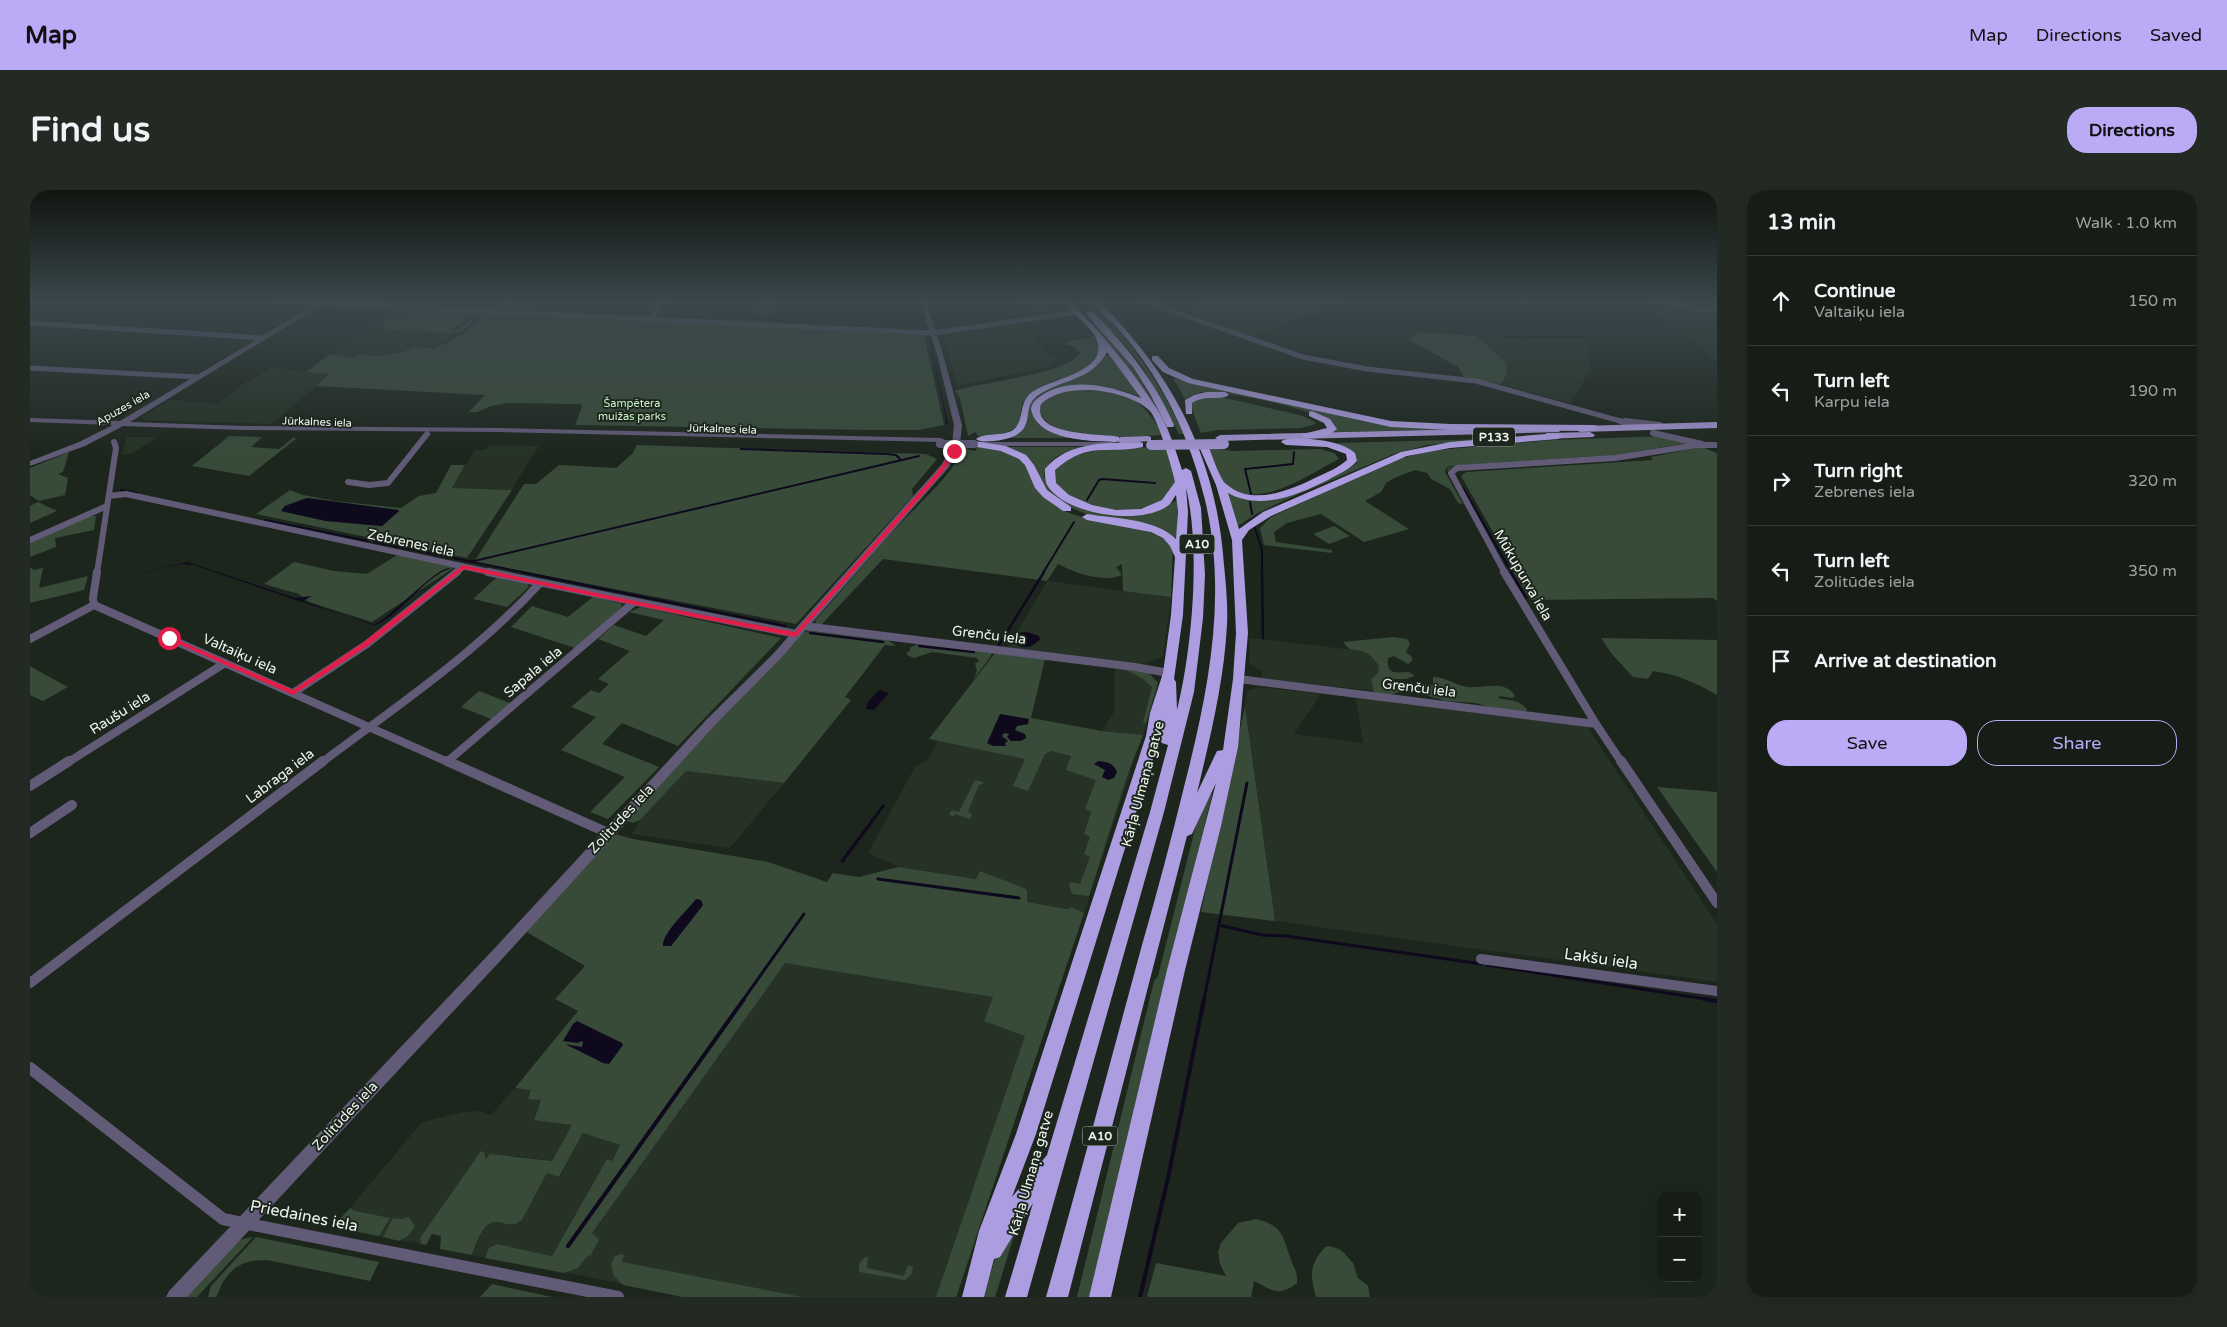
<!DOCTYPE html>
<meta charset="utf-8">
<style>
:root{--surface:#161c16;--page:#232923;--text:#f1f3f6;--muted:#9ea1a1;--line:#353a35;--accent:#bbaaf6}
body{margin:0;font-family:"Varela Round",sans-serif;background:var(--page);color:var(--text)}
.controls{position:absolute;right:15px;bottom:15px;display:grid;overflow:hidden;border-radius:10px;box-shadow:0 5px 20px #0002}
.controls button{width:45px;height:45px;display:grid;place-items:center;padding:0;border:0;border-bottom:1px solid var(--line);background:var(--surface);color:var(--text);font:25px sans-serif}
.stop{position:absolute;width:15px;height:15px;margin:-11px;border:4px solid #e11d48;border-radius:50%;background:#fff}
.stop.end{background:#e11d48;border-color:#fff;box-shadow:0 1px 5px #0008}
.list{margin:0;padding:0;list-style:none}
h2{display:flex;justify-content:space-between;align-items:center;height:65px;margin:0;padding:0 20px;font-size:21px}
h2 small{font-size:16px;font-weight:400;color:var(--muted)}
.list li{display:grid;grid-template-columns:32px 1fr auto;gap:15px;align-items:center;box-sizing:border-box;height:90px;padding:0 20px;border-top:1px solid var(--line)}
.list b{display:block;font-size:19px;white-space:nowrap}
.list p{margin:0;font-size:16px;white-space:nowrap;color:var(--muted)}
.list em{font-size:16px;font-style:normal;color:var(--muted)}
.actions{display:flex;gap:10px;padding:15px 20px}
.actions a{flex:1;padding:11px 0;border:1px solid var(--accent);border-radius:20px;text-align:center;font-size:18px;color:var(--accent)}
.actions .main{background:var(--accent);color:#111}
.icon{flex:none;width:28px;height:28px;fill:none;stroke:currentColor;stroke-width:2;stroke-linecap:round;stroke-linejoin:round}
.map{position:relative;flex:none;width:1687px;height:1107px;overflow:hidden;border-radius:20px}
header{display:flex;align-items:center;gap:30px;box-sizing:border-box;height:70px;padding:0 25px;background:var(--accent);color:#111}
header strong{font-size:24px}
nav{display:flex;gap:28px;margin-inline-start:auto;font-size:18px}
.intro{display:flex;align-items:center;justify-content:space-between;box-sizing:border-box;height:120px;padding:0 30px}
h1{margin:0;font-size:35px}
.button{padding:12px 22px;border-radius:20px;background:var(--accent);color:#111;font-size:18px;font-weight:700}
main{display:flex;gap:30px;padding:0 30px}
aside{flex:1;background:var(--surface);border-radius:20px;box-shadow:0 5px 20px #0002}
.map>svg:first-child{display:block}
</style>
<header>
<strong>Map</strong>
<nav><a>Map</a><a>Directions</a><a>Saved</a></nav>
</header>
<div class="intro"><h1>Find us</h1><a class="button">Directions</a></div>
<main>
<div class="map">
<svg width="1687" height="1107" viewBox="0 0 1687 1107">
<rect width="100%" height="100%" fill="#1d261d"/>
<path fill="#253225" d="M987,111H1032L1039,118L1002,123Z
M1179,111H1317L1221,147L1152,119Z
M1613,114L1687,128V171L1662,151Z
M361,121L445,125L411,154L400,157L404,158V160L300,184L242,234L115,230L112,227L141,210L188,214L216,192H219L240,178L277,181Z
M983,134L988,139L997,138L1018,166L1029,169L1018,177L928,196L912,145Z
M1539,145L1559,146V181L1541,214L1471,194L1477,184L1476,172L1446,146Z
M97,247H127L103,263L91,265Z
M460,255L509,256L481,300L422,298L445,260H455Z
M1017,391L1141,407L1133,467L1112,474L978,458Z
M1220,448L1350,463L1363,503L1232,488V482L1219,473Z
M1085,478L1116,483L1128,493L1113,545L1072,541L1084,522Z
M1228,497L1291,504L1264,544L1333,553L1326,508L1557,536L1687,734V792L1245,731L1215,514L1217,501Z
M908,550L938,556L1021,561L1101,580L1054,723L1043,717L1037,719L997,712V701L950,681L947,689L869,677L838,663L885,577L898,569Z
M656,581L754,593L700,658L602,644L610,630Z
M755,768L1022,816L927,1107H653L529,1081Z
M485,898L502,900L511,910L504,929L543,934L522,971L485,966L456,969L451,961L390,1048L391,1054L302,1037L320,1018L392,932L433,922L450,921L461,925Z
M553,943L590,955L582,971L577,969L522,1066L467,1054L457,1062L455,1068L442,1065L453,1040L459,1035L464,1032L486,1035L492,1030L517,983L530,987Z"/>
<path fill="#384b39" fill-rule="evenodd" d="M730,111H749L742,124L723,123Z
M1053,111H1061C1100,149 1131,194 1154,244H1149L1114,179L1098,158Z
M365,118L451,123L434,140L426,143L360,140L349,136L356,134L355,131C366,121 421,123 435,128L436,130L422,138L426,141L444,126L361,121Z
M454,123L894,145L914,235L889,240H841L545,235L552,217L551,214L477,213L461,216L447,222H439L455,205L286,196L299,184L276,182L299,165L328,169L324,167L331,164L345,167L369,163L386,157L404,159L407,156L416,154L434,143Z
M1058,127L1098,170L1122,209L1140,244Z
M1388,142L1446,146L1476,172L1477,184L1471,194L1434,187L1428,177L1379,149Z
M1060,146L1066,147L1071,159L1064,172L1051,181L997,207L992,214L989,235C977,245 965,246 950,248L945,242L938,246L930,208L925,201C949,192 1042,184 1050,162L1042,156L1034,154L1043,150L1061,148Z
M1075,165H1079L1111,206C1102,205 1093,200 1084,199C1074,199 1064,200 1053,200C1036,200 998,197 1002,224L1015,238L1042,248H978L996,235L998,216L1008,203L1062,179L1070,173Z
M1143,188L1336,232L1356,235L1446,239L1304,242L1306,237C1297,221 1194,200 1173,202C1167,203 1161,205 1155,209Z
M1043,200C1090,200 1109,202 1133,245C1102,246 1024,256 1009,221L1011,213L1023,205Z
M1187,206L1273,226L1285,232L1286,234L1271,238L1188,240L1171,243L1163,223L1161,213L1167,208Z
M199,246L232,247L221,257L249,259L263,248H267L219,286L162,276Z
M1634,246L1657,253L1591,264H1609L1426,277L1420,278L1417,282L1418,278L1425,276L1582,265L1420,276L1416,278L1415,282L1433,314L1428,313L1420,299L1401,289L1397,283L1385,280L1364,288L1356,293L1351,302L1335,311L1379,339L1334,352L1291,324L1257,333L1244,342L1246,352L1302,360V363L1234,355L1230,338L1241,327L1360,272L1397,261L1522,250Z
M1459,249L1397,255L1364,264L1255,310L1226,324L1208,336L1196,303C1216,308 1230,313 1251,308L1321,277L1327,273C1327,260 1315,259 1306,253Z
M607,255L896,264L907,269L882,299L883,306L766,434L444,372L494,294H506L529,275L586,278L603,263Z
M935,257L939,260L946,261L947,257C964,258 986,261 997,275C1012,296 1007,308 1035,321C1069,337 1117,330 1143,356L1141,407L1093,401L1092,374L1086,377L1092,385C1073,393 1045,383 1028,374L1017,391L853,369L792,434H786L785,430C813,400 838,368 866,338C891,311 918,290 935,257Z
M979,257H1057C1039,261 1017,265 1014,286L1020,299L1028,307L1042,315L1064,322L1126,321L1147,310L1148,348L1064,327L1034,315L1013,297L1004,277L978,259Z
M1178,257L1203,261L1290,259L1304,263L1309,269C1279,284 1228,322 1196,295C1187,287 1182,268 1178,257Z
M1672,257L1687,263V411L1683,408L1500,410L1481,378L1482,375L1431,286L1436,282L1623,270L1621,267Z
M1136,258C1140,268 1148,284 1145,295C1132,334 1039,324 1025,291C1025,286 1023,280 1027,276C1047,256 1109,257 1136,258Z
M39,262L33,282L28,284L38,288L35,305L9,311L0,305V278Z
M421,275H435L422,298L482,300L437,368L226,324L260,300L273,305L305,311L371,318L389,306L406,303ZM277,308L368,320L369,321L352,336L296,331L251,321L255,316Z
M8,312L27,321L0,333V316Z
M59,326H66L64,340L25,348L26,357L0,367V353Z
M1304,336L1320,346L1299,354L1283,344Z
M367,365L425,377L342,432L279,412L269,404L234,394L264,372L304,381L337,384Z
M0,377L4,380L13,378L9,398L58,386L54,400L0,413Z
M467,387L497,393L499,397L477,417L443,409Z
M563,407L592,414L591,418L545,458L481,437L502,416L538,427Z
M611,417L751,448L648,556L592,533L572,554L629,577L578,629L560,622L595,587L531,560L566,527L541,517L561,500L569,503L579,494L568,489L600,461L568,449L584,435L616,446L634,430L599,422Z
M779,441L858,450L866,456L855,455L815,507L821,510L754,593L656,581L610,630L603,633L597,631L599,626L766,449L774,442Z
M1363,447L1377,449L1380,454L1376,462L1382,467V471L1378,474L1364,466L1358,468C1356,486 1366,482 1379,482L1385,486L1376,489H1364L1370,501C1362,506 1351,506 1344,502L1341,489L1348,483L1349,476C1338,461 1338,462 1319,459L1313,452Z
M1571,448L1687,450V505C1666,493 1647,484 1623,481L1618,489L1603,487L1582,464Z
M888,454L964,463L961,464V466L943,490L947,481L945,473L949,472L947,468L902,462L884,468L877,465L876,462H879L881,457Z
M965,463L1015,469L1001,528L1072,541L1113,545L1096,589L1059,706L1042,704L1039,695L1041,692L1050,694L1060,667L1054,664L1060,647L1054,644L1061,622L1055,619L1066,590L1036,580L1041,566L1021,561L1015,564L998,601L983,596L995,569L899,549Z
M0,476L5,479L38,497L13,511L0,505Z
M1096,480L1119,483L1128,493L1116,533H1113L1122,497L1112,488Z
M1403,487C1416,487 1425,495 1437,497C1453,499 1475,489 1485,506L1482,508L1470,506L1468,508C1479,511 1491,509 1497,520L1494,522L1463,518L1446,513L1416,511L1388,503L1381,497L1387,494L1403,495Z
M449,501L480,513L461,529L431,517Z
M1215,516L1245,731L1171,722Z
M945,590L953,592V594L949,595L938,621L942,625L940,629L925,624L924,626L919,625L922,620L929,622Z
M1627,597L1687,602V682Z
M1179,603L1182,604L1062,1107H1047L1124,791L1128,786L1165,639Z
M585,644L603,649L738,672L797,692L803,683L829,687L868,677L946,689L950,681L994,698L997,701V712L1037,719L1042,717L1054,723L926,1107H906L995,846L954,831L963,807L755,773L562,1043L569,1050L560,1066L558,1065L548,1078L534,1083L455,1068L459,1058L467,1054L522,1066L577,969L582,971L590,955L553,943L529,987L517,983L492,1030L486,1034C479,1036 472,1032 465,1032C452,1033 446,1055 442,1065L410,1059L411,1046L402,1044L396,1055L391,1054L390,1048L451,961L454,962L456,969L460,964L522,971L542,935L504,930L511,910L498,909L501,900L485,898L548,821L525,809L555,776L495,741ZM666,710L673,715L641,756L633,752L645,734Z
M320,1018L325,1021L360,1028L349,1046L302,1037Z
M379,1027L385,1036L378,1046L369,1051L353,1047L363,1028L372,1029Z
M1226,1029C1252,1036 1252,1043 1260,1067C1263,1077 1268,1081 1267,1093C1249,1107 1243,1101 1224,1091L1221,1107H1117L1126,1073L1196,1086L1190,1074L1188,1062L1191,1053L1208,1033Z
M988,1033L965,1107H953L966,1066Z
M223,1047L167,1107H151L205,1054L212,1049Z
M226,1047L349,1072L340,1091L237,1070C218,1070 204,1074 193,1092C190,1097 189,1102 186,1107H178L181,1096Z
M1299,1056L1309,1059L1314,1063L1323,1073L1328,1088L1338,1096L1340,1107H1286C1280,1084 1279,1076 1295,1057Z
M592,1064L594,1065L592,1072L772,1107H653L593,1095L584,1086L581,1074L585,1066Z
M838,1067L837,1078L874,1086L878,1075L883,1077L882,1084L875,1090L829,1082V1074L834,1068Z
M462,1094L522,1107H450Z"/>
<path fill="#0f091e" d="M277,308L368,320L369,321L352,336L296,331L251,321L255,316Z
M157,372L265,408L282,406L273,411L343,435C363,427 406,376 421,378C393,388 373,423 346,435L281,415L163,375L151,374L81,391Z
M997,442L1009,446L1010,449C1002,459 991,460 982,451L986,443Z
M849,500L859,503L844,520L836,519L838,512Z
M970,524L999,529L998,534L987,536L985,540L995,544L996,548L991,551H981L977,547L979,544L974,543L972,546L978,551L975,553L976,556H963L957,553Z
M1068,571C1078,572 1083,573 1087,582L1084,588L1078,590L1072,587L1075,580L1064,574Z
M853,614L855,616L813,673L810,671Z
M666,709L671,710L673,715L641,756H633C632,743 657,721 666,709Z
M547,831L592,853L593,855L579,874L573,873L535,854L552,857L553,851L547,853L533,851L543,834Z"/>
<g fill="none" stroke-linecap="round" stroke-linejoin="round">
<path stroke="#0f091e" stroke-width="1" d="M292,116L310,117
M313,117H324
M348,118L361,119
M899,146L917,232
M1473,147H1558"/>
<path stroke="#0f091e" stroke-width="2" d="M916,231L917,234
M711,259L858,264L866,265L871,270
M1433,298L1482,383
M91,300L107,303
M1221,304L1215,279L1263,274L1264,262
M1057,310L1069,290L1072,289L1125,293
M1220,312L1222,324
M235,330L338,351
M1225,338L1232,360V383
M344,352L497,383
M440,372L889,266
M1013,383L1044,332"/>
<path stroke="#0f091e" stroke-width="2.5" d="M491,382L755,436
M1232,382L1233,448
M1481,382L1496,408
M780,443L853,452
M969,455L1014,382
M889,456L944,462"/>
<path stroke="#0f091e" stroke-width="3" d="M848,689L989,708
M1189,735L1232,745L1256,746L1452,774
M1457,775L1682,810
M713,810L774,724
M1174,810L1217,593"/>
<path stroke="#0f091e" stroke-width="4" d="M1674,809L1687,811
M538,1056L714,809
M1110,1107L1138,988L1174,809"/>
<path stroke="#615b78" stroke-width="5" d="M246,111L903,143L1048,122
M1113,111L1273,167L1337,179L1446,191L1594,232
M620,130L633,111
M0,133L232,148
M0,178L167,187
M1595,231L1604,232"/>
<path stroke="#615b78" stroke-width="6" d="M1590,231L1602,235L1600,237
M1595,231L1630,235
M1623,243L1672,254
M318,292L339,295L358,293L397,244
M79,306L96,304L464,383
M0,350L77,316
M67,383L86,258L84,252
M425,383L433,377
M1475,383L1421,283L1427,278L1585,268L1667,255H1687"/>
<path stroke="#615b78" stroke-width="8" d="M67,382L63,408L64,415L420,573
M458,382L766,444
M1474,382L1566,534L1592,573
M774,436L1105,477L1139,483
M0,449L64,415
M1209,489L1566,534
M263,503L337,454L427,382
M418,571L604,412
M37,573L195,473
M291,573C367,516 446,463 510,393"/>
<path stroke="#615b78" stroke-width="10" d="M417,571L578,643
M1591,571L1687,713
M0,596L39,571
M0,643L42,615
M1451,769L1687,801
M0,793L293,571"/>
<path stroke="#615b78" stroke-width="12" d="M0,878L193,1029L588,1107"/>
<path fill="#615b78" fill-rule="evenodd" d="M291,111H298L100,232L214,236L470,238L911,248L915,250L911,252L470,242L214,240L93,236L55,256L0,276V271L49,252L83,235L0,232V228L90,231Z
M890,111H896L913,164L932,235L930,254L919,277L750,469L686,534L472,769L157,1107H136L139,1101L462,761L678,528L742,465L912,274L922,254L924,235L907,164Z
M1614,111C1638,109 1663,118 1687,119V123L1666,122Z
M945,252H1082L1086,254L1082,256H948L944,254Z"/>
<path fill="#a092ce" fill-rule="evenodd" d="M1687,232V238L1550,242L1545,239L1550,236Z
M1526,237L1531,240L1529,242L1190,251L1185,248L1190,245Z
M1560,242L1565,245L1563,247L1517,249L1512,246L1517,243Z
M1118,246L1121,247V251L1091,253L1086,250L1091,247Z"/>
<path fill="#ac9de0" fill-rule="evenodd" d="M1032,111H1040C1071,143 1101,178 1125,216C1138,235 1145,258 1152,280L1156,278L1161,281L1171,318L1175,385L1173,428L1164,502L1134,622L997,1107H975L1003,1013L970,1067L964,1069L954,1107H932L949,1041L986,944L1116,546L1120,523L1133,483L1141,425L1145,367L1140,356L1133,348L1121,342L1057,330L1052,327L1057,324C1086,329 1124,328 1146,349L1148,322L1146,305C1144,307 1142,312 1140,314C1114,337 1034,325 1017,295C1015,291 1015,284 1015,279C1038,251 1077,253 1110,252L1113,253V257C1076,265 1059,250 1025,280L1026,293L1039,305L1062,315L1086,320L1111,319L1132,310L1145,292C1142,278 1128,228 1119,220C1095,199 1035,191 1011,214C1001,247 1072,243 1089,247V251L1086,252C1061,251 1007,251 1001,219C1002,212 1006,209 1012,205C1041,186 1082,196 1111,208L1077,162C1062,191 1031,189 1007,206C988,220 1013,245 964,251C958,251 951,253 946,249C955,242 972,247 983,240C995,231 988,213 1001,203C1018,189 1082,182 1066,148C1062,138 1040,121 1032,111ZM1156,298C1171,358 1162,461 1147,520L1146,492L1144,489L1153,425L1158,322ZM1133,525L1130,550L1132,553L1138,555L1120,622L1017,965L982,1007L1006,944L1130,546Z
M1061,111H1069C1144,187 1186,266 1194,375C1196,395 1198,415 1197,435C1194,492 1180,548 1167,603L1187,561L1193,560L1203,489L1206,443L1202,350L1186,295L1167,252L1169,250H1175L1177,252C1181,262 1189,288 1196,294C1222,317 1261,300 1287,287C1298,282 1308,278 1317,270L1316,264L1297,257L1256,255L1251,252L1253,250C1271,246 1311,250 1325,263L1327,271C1319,280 1308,284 1298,290C1267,305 1231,321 1198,303L1209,339L1233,322L1371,262L1420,252L1528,243L1533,246L1528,249L1420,258L1377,266L1241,326L1219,340L1212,350L1218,443L1208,557L1191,636L1155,780L1081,1107H1059L1137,780L1186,593L1162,644L1157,646L1038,1107H1016C1049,990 1080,873 1112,755C1127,703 1141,650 1154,597C1178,503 1198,407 1175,310C1160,248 1133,190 1091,142C1081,131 1071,122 1061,111Z
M1057,121H1063C1096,156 1125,191 1144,235L1143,237H1137L1120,204L1103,177L1057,125Z
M1122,166H1128L1139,178L1163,189L1361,231L1421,234L1565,235L1570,238L1565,241L1421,240L1361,237L1158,193L1133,182L1122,170Z
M1176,202H1195L1199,205C1191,211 1176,204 1162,213V224H1156L1155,210L1164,205Z
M1282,221L1300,229L1307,239C1299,247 1284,249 1273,248V244L1297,238L1294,233L1279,226V222Z
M944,251L976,256L996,265L1004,275L1017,300L1041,317V321H1033L1013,307L1005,298L995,275L989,269L971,261L941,256V252Z"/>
<path stroke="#615b78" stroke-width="8" d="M910,254H944"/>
<path stroke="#a092ce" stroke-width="10" d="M1121,255L1194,254"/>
</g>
<linearGradient id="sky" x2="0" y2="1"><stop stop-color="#101510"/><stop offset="0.42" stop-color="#3a474c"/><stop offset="1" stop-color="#3a474c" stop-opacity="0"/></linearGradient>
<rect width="1687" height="266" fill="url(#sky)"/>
<path fill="#e11d48" d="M924,259L927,261L912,283L766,447L668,428L434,379L339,455L263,505L135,448L141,447L263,500L334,452L433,375L668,424L765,442L908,281Z"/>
<g text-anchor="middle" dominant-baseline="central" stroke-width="4" stroke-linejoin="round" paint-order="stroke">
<g font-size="11" fill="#c6f2c7" stroke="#1d261d">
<text x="602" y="213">Šampētera<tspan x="602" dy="13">muižas parks</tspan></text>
</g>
<g font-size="11" fill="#eef4ee" stroke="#1d261d">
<text transform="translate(93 218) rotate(-30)">Apuzes iela</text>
<text transform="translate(287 232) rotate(2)">Jūrkalnes iela</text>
<text transform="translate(692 239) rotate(2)">Jūrkalnes iela</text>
</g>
<g fill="#1d261d" stroke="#afb6af" stroke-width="1">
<rect x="1443" y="237.5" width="42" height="19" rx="4"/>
<rect x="1149.5" y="344.5" width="35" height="19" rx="4"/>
<rect x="1052.5" y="936.5" width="35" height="19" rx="4"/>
</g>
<g font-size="12" font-weight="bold" fill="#eef4ee">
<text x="1464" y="247">P133</text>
<text x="1167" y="354">A10</text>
<text x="1070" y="946">A10</text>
</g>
<g font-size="14" fill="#eef4ee" stroke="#1d261d">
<text transform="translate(381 353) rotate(12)">Zebrenes iela</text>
<text transform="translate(1493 385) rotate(60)">Mūkupurva iela</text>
<text transform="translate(959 445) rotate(7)">Grenču iela</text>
<text transform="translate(210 464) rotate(24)">Valtaiķu iela</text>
<text transform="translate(503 482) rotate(-40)">Sapala iela</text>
<text transform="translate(1389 498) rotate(7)">Grenču iela</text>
<text transform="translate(90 523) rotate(-32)">Raušu iela</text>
<text transform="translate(250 586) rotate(-37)">Labraga iela</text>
<text transform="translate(1113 594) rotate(-75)">Kārļa Ulmaņa gatve</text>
<text transform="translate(591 629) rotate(-47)">Zolitūdes iela</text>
<text transform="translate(315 926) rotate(-47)">Zolitūdes iela</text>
<text transform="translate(1001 983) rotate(-74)">Kārļa Ulmaņa gatve</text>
</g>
<g font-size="16" fill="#eef4ee" stroke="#1d261d">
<text transform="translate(1571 769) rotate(8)">Lakšu iela</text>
<text transform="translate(274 1026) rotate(11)">Priedaines iela</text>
</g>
</g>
</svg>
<div class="controls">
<button>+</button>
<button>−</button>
</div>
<div class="stop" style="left:139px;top:448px"></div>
<div class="stop end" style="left:924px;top:261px"></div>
</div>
<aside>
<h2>13 min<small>Walk · 1.0 km</small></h2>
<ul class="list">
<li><svg class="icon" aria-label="ahead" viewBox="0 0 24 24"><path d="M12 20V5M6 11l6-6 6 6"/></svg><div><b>Continue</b><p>Valtaiķu iela</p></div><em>150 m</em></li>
<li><svg class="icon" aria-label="left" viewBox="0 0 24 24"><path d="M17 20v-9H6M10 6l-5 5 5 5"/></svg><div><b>Turn left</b><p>Karpu iela</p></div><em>190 m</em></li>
<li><svg class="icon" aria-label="right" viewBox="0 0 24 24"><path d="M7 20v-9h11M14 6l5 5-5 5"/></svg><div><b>Turn right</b><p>Zebrenes iela</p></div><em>320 m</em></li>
<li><svg class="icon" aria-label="left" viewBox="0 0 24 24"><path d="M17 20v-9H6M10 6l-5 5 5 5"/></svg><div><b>Turn left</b><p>Zolitūdes iela</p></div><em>350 m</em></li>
<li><svg class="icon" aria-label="arrive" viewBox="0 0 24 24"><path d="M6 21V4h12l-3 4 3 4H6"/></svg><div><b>Arrive at destination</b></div></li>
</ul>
<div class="actions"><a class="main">Save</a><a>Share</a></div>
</aside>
</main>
